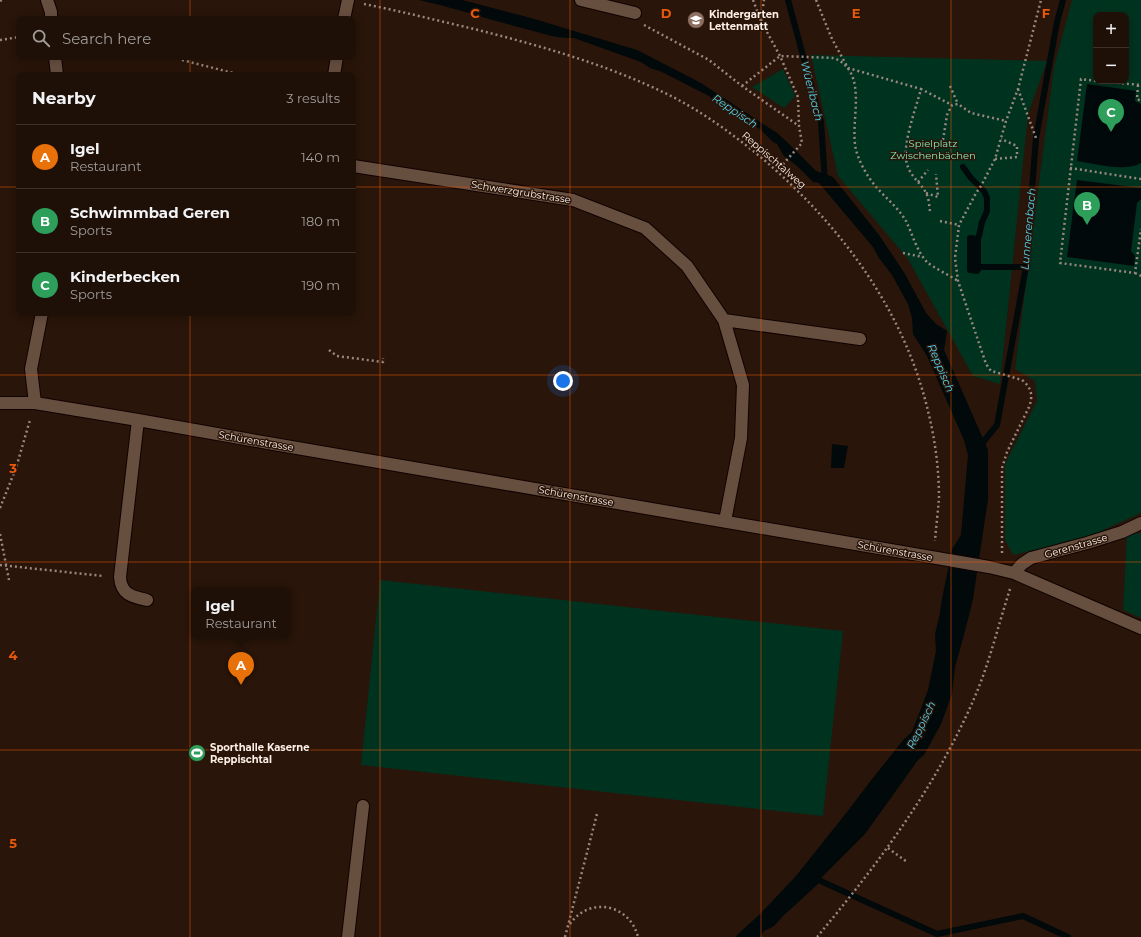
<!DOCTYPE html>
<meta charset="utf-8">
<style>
:root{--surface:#1f1007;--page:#2c1e15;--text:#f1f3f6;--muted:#a19d9b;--line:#3c3028;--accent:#f491d4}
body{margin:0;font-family:Montserrat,sans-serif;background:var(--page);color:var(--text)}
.controls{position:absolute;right:12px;top:12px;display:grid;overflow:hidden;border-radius:8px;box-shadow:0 2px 10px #0003}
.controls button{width:36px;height:36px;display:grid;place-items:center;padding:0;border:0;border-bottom:1px solid var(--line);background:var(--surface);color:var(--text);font:20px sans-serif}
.you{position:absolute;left:563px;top:381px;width:14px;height:14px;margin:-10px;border:3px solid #fff;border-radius:50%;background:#1a73e8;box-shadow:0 0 0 6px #1a73e833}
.badge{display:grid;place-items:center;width:26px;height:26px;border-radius:50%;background:var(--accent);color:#fff;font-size:13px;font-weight:700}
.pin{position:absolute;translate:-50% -33px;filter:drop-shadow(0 1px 2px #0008)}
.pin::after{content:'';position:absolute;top:21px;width:14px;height:12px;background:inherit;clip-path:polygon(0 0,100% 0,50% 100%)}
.popup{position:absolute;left:191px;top:587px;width:100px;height:52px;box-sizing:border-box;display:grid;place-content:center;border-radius:8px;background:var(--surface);filter:drop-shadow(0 1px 3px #0005);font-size:13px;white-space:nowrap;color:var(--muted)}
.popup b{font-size:15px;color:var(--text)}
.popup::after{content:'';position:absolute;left:50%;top:100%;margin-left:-8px;border:8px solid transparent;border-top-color:var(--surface)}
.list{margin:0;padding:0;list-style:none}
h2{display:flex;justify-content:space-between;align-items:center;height:52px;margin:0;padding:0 16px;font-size:17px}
h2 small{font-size:13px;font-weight:400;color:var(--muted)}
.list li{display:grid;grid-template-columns:26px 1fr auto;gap:12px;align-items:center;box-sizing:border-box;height:64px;padding:0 16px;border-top:1px solid var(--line)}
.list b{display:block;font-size:15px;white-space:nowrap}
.list p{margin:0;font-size:13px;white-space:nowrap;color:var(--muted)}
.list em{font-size:13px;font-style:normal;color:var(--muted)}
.icon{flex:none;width:22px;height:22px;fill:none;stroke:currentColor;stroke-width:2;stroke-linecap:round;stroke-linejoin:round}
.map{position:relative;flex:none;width:1141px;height:937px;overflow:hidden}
.search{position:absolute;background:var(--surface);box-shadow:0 2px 10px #0003;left:16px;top:16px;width:340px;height:44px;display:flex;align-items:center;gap:10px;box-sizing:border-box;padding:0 14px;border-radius:8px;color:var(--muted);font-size:15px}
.panel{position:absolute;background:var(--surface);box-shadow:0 2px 10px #0003;left:16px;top:72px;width:340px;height:244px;border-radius:8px}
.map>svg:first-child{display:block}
</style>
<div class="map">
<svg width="1141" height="937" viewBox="0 0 1141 937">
<rect width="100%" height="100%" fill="#291509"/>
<path fill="#00331f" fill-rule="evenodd" d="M1072,0H1141V513L1086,538L1013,555L1005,540V464L1037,401L1035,381L1015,369L1054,67ZM1096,15H1126V81H1096Z
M811,55L1047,61L1028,114L1000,384L973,376L908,259L838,176Z
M783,69L795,96L784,108L752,87Z
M1141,533V618L1123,610L1127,535Z
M380,580L843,631L823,816L361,765Z"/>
<path fill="#01090b" d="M419,0H462L531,18L637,50L701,83L777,133L788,143L816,171L833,177L879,235L905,274L926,313L936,324L947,331L944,350L988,450V499L973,599L965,631L955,667L952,694L941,724L924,755L918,760L865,834L823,876L817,885L783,916L774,926L764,931L760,937H735L760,914L796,876L847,812L869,783L904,739L912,732L928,690L936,651L935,634L940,613L941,604L952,549L961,535L968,455L964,440L927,356L913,334L912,318L908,304L892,275L879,258L873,247L819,183L813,182L797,166L784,156L777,144L773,142L760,129L715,102L709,96L662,72L650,68L641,62L574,38C558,39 541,33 526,29C490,20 455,8 419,0Z
M1087,84L1136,91L1135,101L1141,104V163C1126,172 1095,164 1077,161Z
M1077,180L1141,188V199L1137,203L1131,251L1135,256L1134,266L1067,257Z
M969,235L979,236L981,238V271L978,274L969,273L967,271V237Z
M832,444L848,446L844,468H831Z"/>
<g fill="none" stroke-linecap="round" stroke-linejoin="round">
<path stroke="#01090b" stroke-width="6" d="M788,0L821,122L825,182
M963,167L971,178L984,191L987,198V211L982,222L979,236
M981,267H1026
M979,447L997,425L1026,267L1036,138L1057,22L1063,0
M814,878L937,934L1023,916L1068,937"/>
<g stroke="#110200" stroke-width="14">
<path id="minor" d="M47,0L51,12V19
M581,0L635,13
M344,19L348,0
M55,57L57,75
M334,75L337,57
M353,166L573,200L645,228L687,266L724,320L743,385L741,438L725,521
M724,320L860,339
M0,403H35L138,420L268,443L989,567L1014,573L1141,628
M35,403L31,369L42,313
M138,420L120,577C121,595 133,597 147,600
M1014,573L1022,564L1031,558L1087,543L1122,532L1141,523
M348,937L363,806"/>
</g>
<path stroke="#9a887f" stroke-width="2.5" stroke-dasharray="2 3" stroke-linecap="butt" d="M753,0L761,21L780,56L798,97L799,126L802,143L777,171
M816,0L832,39L848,68L921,89
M0,1L2,0
M364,4C400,11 435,20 470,28C538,45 606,64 669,95C703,112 734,135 763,159C841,226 904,310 928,411C935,439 939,469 939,498C938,512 936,527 935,541
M761,21L764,0
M644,25L709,60L742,86L799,126
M0,40L19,37
M182,60L241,75
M1096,81L1081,79L1060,263L1135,273L1141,229
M1097,81L1141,85
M1138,85L1137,99L1141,101
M742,86L780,56L834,58C870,73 849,121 856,150C860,164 868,178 878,189C888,200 899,209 906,221C912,233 917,252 927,262C934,268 949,275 958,281
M950,86L958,104
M1018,89L1036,138
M943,140L947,115L952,105L958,104L971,113L1006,121
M995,159L1017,157V146L1001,139
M1070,168L1141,179
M918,182L928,170
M926,193L938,197L936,174
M930,211C929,205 929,198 926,193C921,183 912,178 908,167C900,148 916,109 921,89L952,105
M940,221L959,225
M903,253L923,257
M1135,273L1141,276
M329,350L337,356L383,362V358
M0,508L16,468L30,420
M0,534L9,580
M1002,553V468L1007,452L1029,407C1033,396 1032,388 1022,380L995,372L991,371L986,364L958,281L955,258L959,225L976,193L981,186L995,159L1006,121L1018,89L1041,0
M0,565L103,576
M888,848L907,862
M570,924C589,896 630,904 638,937
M565,937L597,814
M817,937C878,864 935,788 973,701C989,665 998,626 1010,589"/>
<use href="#minor" stroke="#674f40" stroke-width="12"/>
</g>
<path fill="none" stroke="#e8590c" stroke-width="1" stroke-opacity="0.55" d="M190,0V19M380,0V937M570,0V937M761,0V937M951,0V937M190,57V75M0,187H19M353,187H1141M190,313V937M0,375H1141M0,562H1141M0,750H1141"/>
<defs>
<g id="school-disc" transform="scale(0.9)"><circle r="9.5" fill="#8d6e63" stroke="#291509"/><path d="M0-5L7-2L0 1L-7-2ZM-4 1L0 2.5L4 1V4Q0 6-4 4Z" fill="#fff"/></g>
<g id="stadium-disc" transform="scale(0.9)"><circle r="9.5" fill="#2e9e5b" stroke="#291509"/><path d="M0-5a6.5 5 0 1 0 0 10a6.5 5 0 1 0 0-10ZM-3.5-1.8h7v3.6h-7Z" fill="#fff"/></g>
</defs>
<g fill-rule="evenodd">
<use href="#school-disc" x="696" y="20"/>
<use href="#stadium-disc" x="197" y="753"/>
</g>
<g text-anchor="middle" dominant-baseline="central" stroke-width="3" stroke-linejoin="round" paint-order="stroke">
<g font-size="10" font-weight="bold" fill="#fdeee6" stroke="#291509" text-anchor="start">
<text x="709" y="14">Kindergarten<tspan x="709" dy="12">Lettenmatt</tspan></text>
<text x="210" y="747">Sporthalle Kaserne<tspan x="210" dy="12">Reppischtal</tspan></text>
</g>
<g font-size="10" fill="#83e9b7" stroke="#291509">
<text x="933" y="143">Spielplatz<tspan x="933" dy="12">Zwischenbächen</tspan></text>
</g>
<g font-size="10" fill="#fdeee6" stroke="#291509">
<text transform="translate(774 160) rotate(41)">Reppischtalweg</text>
<text transform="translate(521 192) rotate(9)">Schwerzgrubstrasse</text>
<text transform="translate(256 441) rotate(10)">Schürenstrasse</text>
<text transform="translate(576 496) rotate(10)">Schürenstrasse</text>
<text transform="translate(1076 546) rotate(-16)">Gerenstrasse</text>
<text transform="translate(895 551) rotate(10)">Schürenstrasse</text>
</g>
<g font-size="11" font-style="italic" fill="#4fd3f0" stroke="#291509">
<text transform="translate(812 91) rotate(76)">Wüeribach</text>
<text transform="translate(735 111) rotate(34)">Reppisch</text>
<text transform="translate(1028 229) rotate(-85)">Lunnerenbach</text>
<text transform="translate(941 368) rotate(67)">Reppisch</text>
<text transform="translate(921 725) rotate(-64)">Reppisch</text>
</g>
</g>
<g font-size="13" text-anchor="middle" font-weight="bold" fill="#e8590c" stroke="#291509" stroke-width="3" stroke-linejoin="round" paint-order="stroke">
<text x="475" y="18">C</text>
<text x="666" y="18">D</text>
<text x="856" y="18">E</text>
<text x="1046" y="18">F</text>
<text x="13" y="473">3</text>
<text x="13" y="660">4</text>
<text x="13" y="848">5</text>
</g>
</svg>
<div class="controls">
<button>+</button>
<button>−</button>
</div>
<div class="you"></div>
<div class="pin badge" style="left:241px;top:685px;background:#e8710a">A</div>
<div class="popup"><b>Igel</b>Restaurant</div>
<div class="pin badge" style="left:1087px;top:225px;background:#2e9e5b">B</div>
<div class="pin badge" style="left:1111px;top:132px;background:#2e9e5b">C</div>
<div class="search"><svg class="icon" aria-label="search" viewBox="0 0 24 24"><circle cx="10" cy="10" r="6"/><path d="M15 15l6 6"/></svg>Search here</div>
<section class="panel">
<h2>Nearby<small>3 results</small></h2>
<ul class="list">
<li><span class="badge" style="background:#e8710a">A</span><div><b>Igel</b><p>Restaurant</p></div><em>140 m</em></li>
<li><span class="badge" style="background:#2e9e5b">B</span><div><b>Schwimmbad Geren</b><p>Sports</p></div><em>180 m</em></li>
<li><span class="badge" style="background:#2e9e5b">C</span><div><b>Kinderbecken</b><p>Sports</p></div><em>190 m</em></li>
</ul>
</section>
</div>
